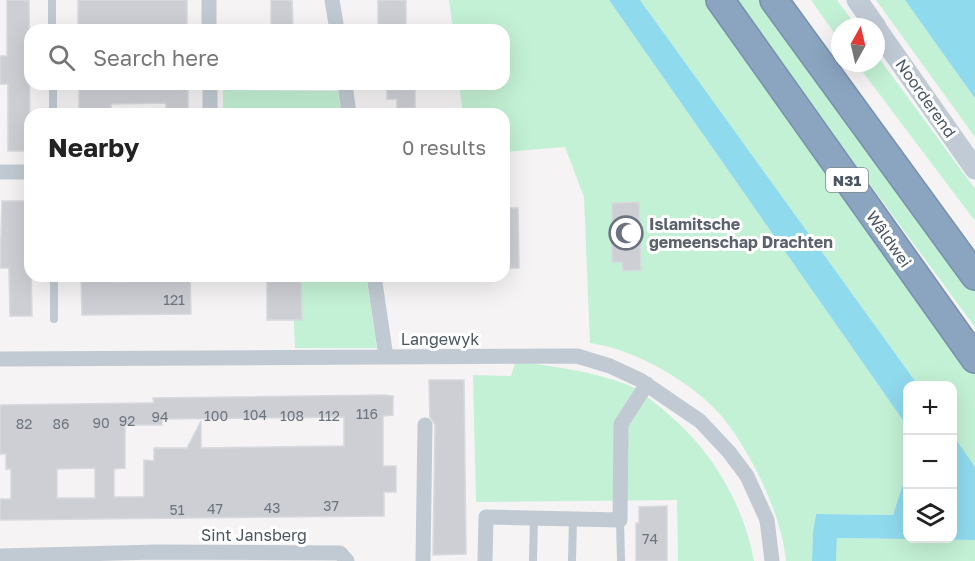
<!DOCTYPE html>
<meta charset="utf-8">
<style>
:root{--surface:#fff;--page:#f6f6f6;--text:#222;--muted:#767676;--line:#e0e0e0}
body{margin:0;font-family:"Golos Text",sans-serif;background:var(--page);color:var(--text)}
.controls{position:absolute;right:18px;bottom:18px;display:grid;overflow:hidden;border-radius:12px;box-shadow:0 6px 24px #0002}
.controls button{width:54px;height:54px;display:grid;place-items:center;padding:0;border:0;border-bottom:2px solid var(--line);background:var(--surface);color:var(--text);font:30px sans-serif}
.compass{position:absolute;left:831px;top:18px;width:54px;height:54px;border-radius:50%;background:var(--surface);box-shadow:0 6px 24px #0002;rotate:8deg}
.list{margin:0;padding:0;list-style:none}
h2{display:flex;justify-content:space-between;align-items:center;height:78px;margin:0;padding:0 24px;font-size:26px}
h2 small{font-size:20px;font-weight:400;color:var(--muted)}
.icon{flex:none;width:33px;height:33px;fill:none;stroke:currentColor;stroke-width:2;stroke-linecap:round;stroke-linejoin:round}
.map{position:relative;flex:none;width:975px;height:561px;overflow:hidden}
.search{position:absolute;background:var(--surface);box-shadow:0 6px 24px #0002;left:24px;top:24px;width:486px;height:66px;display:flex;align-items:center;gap:15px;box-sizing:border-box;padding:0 21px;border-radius:18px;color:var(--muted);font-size:22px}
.panel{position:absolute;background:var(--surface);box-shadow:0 6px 24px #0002;left:24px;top:108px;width:486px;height:174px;border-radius:18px}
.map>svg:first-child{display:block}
</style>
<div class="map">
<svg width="975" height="561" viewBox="0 0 975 561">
<rect width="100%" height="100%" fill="#f5f3f3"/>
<path fill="#c3f1d5" d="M449,0H609L907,426V471L893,515L816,514L813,531L812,561H786C782,515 752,455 724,419C696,384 635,349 590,343L584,197L565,147L504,152V114H463L459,84H504V30H453Z
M640,0H707L744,51L975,374V467L953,435L952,386L918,385Z
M734,0H761L814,74L975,287V327Z
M811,0H837L857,27H840V41Z
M876,0H905L975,98V137Z
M876,54L975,189V221L856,63H876Z
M223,90L338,91L341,114H223Z
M292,276H366L377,348H295Z
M516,361C553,367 593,371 628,385C640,390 651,400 661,408C709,446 743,501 754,561H678L677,500L476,502L473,375L511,376Z
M837,538L975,540V561H836Z"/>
<path fill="#90daee" d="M609,0H640L918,385L908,386L907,426Z
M905,0H975V98L969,90Z
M953,435L975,467V540L837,538L836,561H812L813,531L816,514L893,515L907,471L908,538H952Z"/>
<path fill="#cdcfd5" stroke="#d7d9de" stroke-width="1.5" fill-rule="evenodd" d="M7,0H29L30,151H8V84H0V56H7Z
M78,0H187V30L130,28L78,30Z
M271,0H292L293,30H271Z
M388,0H406V30H378V1Z
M79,84H188V114H166V103L111,104V111H101V114H79Z
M387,84H415V108H397V99H387Z
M2,201H30L32,316H10L9,268H0Z
M639,202L641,270L623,271L622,262H612V203Z
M504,208H518L519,268H504Z
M81,276H113V282L159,280V276H190L191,314L82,315Z
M267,276H301L302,320H267Z
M429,380H464L466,554L433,555L435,425L430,417Z
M383,395L393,396V415L383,416V466H396V492H384V516L0,520V499H11V469H6V454H0V405L146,403H154L153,398ZM344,417V446L201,448V421L187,448H154V461L144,460V497H114V469L125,468V425H162V419ZM95,468V498H57V469Z
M667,506V561H636V523H639V507Z"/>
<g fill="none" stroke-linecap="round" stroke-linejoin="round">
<g stroke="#7690ad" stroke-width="30">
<path id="highway" d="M720,0L975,359
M774,0L975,276"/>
</g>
<path stroke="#c1cad2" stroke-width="8" d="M52,0V30
M53,84V114
M54,276V319
M620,520L621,561
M533,561L534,517
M572,561L573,518"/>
<path stroke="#c1cad2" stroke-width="15" d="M209,0V30
M332,0L337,30
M210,84V114
M345,84L349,114
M0,172H30
M374,276L386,357
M0,359L577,356L610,366L640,380L700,421L729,452L747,476L767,520L772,561
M0,556L157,552L340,553L347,561
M423,561L425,425
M485,561L486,517L620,520L621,424L647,384"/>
<path stroke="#c1cbd6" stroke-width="21" d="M857,0L876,27
M876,28L975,169"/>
<use href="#highway" stroke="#8ba5c1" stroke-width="27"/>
</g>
<defs>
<g id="mosque-ring" transform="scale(1.725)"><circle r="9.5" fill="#fff" stroke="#6b7280" stroke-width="1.5"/><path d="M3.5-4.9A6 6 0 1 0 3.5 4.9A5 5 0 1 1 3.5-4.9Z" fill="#6b7280"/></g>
</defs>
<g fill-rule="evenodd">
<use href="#mosque-ring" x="626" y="233"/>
</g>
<g text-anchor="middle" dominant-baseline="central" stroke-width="6" stroke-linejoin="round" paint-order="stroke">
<g font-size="14" fill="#6b747e">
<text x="174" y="299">121</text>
<text x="367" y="413">116</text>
<text x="255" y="414">104</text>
<text x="216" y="415">100</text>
<text x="292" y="415">108</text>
<text x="329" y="415">112</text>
<text x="160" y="416">94</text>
<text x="127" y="420">92</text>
<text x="101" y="422">90</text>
<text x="24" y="423">82</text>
<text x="61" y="423">86</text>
<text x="331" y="505">37</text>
<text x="272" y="507">43</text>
<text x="215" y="508">47</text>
<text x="177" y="509">51</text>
<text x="650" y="538">74</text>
</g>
<rect fill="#fff" stroke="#808990" stroke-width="1.5" x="826" y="168" width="42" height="24" rx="4.5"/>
<g font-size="15" font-weight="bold" fill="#4a5661">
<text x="847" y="180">N31</text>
</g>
<g font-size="16" fill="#4a5661" stroke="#fff">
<text transform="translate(926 98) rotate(55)">Noorderend</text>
<text transform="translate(889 239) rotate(55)">Wâldwei</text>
<text x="440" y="339">Langewyk</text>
<text x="254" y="535">Sint Jansberg</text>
</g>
<g font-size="16" font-weight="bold" fill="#5b616d" stroke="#fff" text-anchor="start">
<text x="649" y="224">Islamitsche<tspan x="649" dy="18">gemeenschap Drachten</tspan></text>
</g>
</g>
</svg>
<div class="controls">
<button>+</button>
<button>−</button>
<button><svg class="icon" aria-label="layers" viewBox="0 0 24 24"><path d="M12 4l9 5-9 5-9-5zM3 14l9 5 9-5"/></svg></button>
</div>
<svg class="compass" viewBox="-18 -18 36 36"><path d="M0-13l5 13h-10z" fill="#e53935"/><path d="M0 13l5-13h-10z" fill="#767676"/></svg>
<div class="search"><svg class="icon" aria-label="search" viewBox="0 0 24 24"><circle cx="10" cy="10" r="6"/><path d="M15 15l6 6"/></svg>Search here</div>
<section class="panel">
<h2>Nearby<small>0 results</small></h2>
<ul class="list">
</ul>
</section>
</div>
